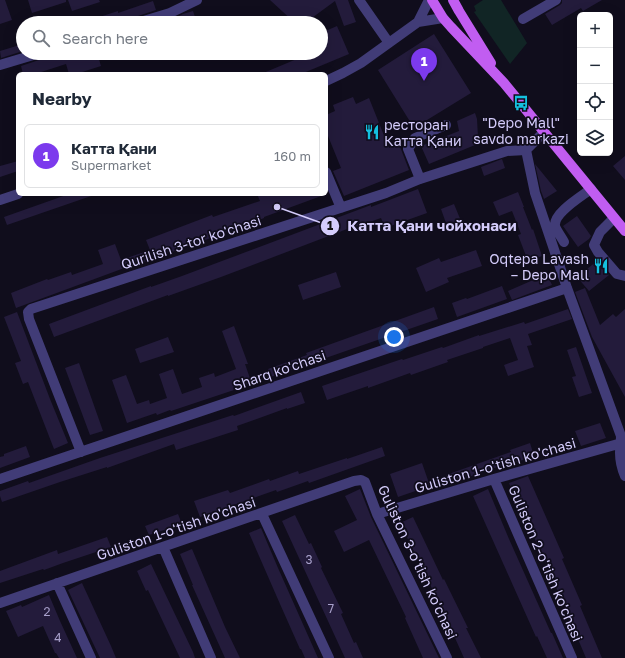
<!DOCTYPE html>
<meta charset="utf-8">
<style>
:root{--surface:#fff;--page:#f6f6f7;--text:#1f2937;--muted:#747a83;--line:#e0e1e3;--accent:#7c3aed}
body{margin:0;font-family:"Golos Text",sans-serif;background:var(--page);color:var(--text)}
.controls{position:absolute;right:12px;top:12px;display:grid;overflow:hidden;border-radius:6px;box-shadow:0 4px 16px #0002}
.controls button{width:36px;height:36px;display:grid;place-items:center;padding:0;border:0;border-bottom:1px solid var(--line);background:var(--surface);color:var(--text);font:20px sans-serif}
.you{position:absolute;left:394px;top:337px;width:14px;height:14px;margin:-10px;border:3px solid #fff;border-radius:50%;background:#1a73e8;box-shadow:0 0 0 6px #1a73e833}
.badge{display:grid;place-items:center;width:26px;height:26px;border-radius:50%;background:var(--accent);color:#fff;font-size:13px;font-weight:700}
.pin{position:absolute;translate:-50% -33px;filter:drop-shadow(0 1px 2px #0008)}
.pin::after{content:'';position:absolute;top:21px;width:14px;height:12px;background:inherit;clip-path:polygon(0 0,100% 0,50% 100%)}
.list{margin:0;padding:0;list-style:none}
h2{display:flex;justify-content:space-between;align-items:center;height:52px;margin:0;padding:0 16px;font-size:17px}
h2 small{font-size:13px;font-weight:400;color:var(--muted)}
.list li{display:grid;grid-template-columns:26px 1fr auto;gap:12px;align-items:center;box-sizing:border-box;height:64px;margin:0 8px 8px;padding:0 8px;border:1px solid var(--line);border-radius:6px}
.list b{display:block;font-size:15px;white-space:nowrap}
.list p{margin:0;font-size:13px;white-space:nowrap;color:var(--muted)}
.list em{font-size:13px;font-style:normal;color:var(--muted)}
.icon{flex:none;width:22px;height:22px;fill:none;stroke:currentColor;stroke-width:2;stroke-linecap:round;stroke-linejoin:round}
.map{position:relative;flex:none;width:625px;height:658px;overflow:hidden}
.search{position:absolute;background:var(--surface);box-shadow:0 4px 16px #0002;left:16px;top:16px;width:312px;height:44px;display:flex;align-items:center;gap:10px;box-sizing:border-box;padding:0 14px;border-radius:22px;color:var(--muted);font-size:15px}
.panel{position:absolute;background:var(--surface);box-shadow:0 4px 16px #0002;left:16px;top:72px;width:312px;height:124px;border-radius:6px}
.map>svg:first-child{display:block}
</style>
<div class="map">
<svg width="625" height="658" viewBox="0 0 625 658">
<rect width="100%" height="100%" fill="#100d1c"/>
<path fill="#112525" d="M483,0H501L527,43L510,64L474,12L476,11L474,6Z"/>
<path fill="#231b3b" d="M0,0H5L12,20L0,24Z
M28,0H66V2L32,13Z
M68,0H99L100,2L72,11Z
M270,0H348L356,22L344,26L335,1L305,23H295Z
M562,0H602L583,11L581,8L552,25L545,14L560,5L562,3Z
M153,1L156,10L135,17L132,19L131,23H88L87,21L118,11V13Z
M193,11L197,23H161L173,19L183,14Z
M337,26L349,54L301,74H261L311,53H321V33Z
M434,34L471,93L414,128L378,70Z
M23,44V51L1,58L0,51Z
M52,53H97L101,66L76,74H69L66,64L35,74H23L21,66L42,59L44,58L46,55Z
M353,97L356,104L369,98L389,148L399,144L409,170L344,196L333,171L341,168L326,131V115L335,111L333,105Z
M475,113L477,119L478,137L475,145L429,164L421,146L459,131L457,121Z
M625,156V180L613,166Z
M502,159L505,168L484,176L481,167Z
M18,161V171L0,177V166Z
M535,164L557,191L544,199L541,191Z
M418,189L427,213L385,228L381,218L355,227V226L221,277L168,296V295L54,337L49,324L151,286V287L182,276L371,205V207Z
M518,192L524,207H523L532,230L533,229L542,256L528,261L518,235L521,234L512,211L499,216L493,202Z
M69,194H93L94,195L7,225L4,217Z
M257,194H324V195L264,217V218L241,227L128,268L127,267L16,308L11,293L47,279L48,280L71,272L72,275L103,264L98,250L115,244L121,260L150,250L146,240L212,215L213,217L260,201Z
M454,204L461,221L447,226L441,209Z
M577,216L591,236L589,239L578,247L563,226Z
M476,250L482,266L447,278L449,282L426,292L416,268L439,258L441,262Z
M597,261L609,275L589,291L577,277Z
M336,272L341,287L303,300L298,285Z
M547,274L552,285L512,300L508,291Z
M502,286L507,299L457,317L452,303L466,298L467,299Z
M585,288L600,325L613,314L616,317L625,309V397L592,337L575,292Z
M434,307L438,319L271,377L268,369L307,355L306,353Z
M568,309L572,319L528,334L532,345L527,346L534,367L508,376L504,365L518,360L510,338L483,347V348L447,360L448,362L411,375L410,373L368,388V386L327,400L322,386L402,359L403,360L442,347L443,348L479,335V336L524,322L525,324Z
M17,312L50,399L68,443L54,449L28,382L23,384L15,363L21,361L4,317Z
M234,326L248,364H245L252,384L171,411L170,410L157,415L156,413L127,423L112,380L126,375L137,404L149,400L150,404L167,398L159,374L173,369L182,394L202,387L199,378L214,373L215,377L236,369L222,331Z
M168,337L174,352L140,363L135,349Z
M576,347L592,393L579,397L572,377L576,376L567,350Z
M79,363L103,431L90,435L65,368Z
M301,392L305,403L287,409V408L237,426L238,430L176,450L174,444L107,468V467L60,482L2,502L0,496V491L28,481L29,483L100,458L233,415L234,416Z
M600,423L606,438L581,446L575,431Z
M530,443L534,456L514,463V461L449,484L446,475L511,452L510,450Z
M26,446L30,457L0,468V457L4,456V454Z
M382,447L385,456L309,483L308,481L277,492L276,490L200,517L194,501L228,490L230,493L269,479L270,481L298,471L299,474L347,458V459Z
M422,463L430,486L398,497L390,474Z
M528,476L564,558L562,559L582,605L580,606L602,658H586L547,566L523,513L522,514L509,483Z
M360,489L371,517L439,658H423L405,618L406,617L369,540L344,552L334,531L357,520L345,496Z
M488,489L509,539L551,633H552L563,658H547L537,636L536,637L473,496Z
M178,514L182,524L149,535L145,526Z
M295,515L309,544L311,543L322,567L321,568L343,613L341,614L354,643L356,642L363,658H345L282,521Z
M413,517L443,580L444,579L468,628H466L481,658H464L442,609L400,523Z
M261,528L278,568L318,658H305L301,649H300L280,604L249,533Z
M107,537L111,547L63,563L44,570L43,569L0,583V571L57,550L58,554Z
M192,549L225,627L240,658H225L192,585H193L180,554Z
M151,564L193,652L195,658H180L148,590L146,591L137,571Z
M82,583L111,646L116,658H100L68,590Z
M49,595L60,621L77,658H59L56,653H55L43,626L18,637L6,611L21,605L22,607Z"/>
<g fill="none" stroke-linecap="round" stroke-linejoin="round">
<path stroke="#413c77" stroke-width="10" d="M359,0L389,43
M523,19L556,0
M418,22L443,18
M137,23L170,13L197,0
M0,65L40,53
M326,81L343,73L361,63L418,22L429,0
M526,150L535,193L567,288L621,436C621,441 620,447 620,453C620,460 622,469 625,476
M326,172L341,208
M420,179L408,149L415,138L446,125
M0,200L18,194
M614,218L600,232L594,245L598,252L617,274L625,276
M564,242C562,238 556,230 555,226C553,213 582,196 591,189
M81,452L29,319L28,312L31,309L386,193L420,179L507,151L526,150L544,132
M0,479L567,288
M494,479L572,658
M262,514L329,658
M377,514L494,479L625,442
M163,547L211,658
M57,583L91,658
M0,603L354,481L361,480L365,482L377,514L447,658"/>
<path stroke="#c15df1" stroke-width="10" d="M432,0L443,18L451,27L504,83L625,231
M453,0L459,11L491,63"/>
</g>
<defs>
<g id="bus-bare" transform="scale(1.2)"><path d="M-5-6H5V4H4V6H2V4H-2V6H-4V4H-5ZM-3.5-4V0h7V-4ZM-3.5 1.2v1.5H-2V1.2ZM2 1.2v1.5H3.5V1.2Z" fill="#14c0df" stroke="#100d1c" stroke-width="2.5" paint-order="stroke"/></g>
<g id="restaurant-bare" transform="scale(1.2)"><path d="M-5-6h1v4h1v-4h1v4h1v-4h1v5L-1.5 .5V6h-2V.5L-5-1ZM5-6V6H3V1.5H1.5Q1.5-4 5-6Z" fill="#14c0df" stroke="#100d1c" stroke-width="2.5" paint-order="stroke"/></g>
</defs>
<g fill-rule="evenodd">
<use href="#bus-bare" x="521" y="103"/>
<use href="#restaurant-bare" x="372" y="132"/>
<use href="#restaurant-bare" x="601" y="266"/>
</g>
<g text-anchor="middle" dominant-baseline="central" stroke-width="3.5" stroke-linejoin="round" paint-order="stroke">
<g font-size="12" fill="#a8a0cb">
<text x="309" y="559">3</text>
<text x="331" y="608">7</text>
<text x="47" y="611">2</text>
<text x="58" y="637">4</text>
</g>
<g font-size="14" fill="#d4ccfb" stroke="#100d1c">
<text x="521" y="122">"Depo Mall"<tspan x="521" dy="16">savdo markazi</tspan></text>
<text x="384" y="124" text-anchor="start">ресторан<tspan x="384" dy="16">Катта Қани</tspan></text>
<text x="589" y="258" text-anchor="end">Oqtepa Lavash<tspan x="589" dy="16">– Depo Mall</tspan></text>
</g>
<g font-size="14" fill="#d4ccfb" stroke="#100d1c">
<text transform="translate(191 242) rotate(-18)">Qurilish 3-tor ko'chasi</text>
<text transform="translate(279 370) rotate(-19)">Sharq ko'chasi</text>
<text transform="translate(495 465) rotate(-16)">Guliston 1-o'tish ko'chasi</text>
<text transform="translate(176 528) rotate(-19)">Guliston 1-o'tish ko'chasi</text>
<text transform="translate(418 562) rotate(65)">Guliston 3-o'tish ko'chasi</text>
<text transform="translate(546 563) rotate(67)">Guliston 2-o'tish ko'chasi</text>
</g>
</g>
<path fill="none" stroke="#d4ccfb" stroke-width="1.5" d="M277 207L330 226"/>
<g fill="#d4ccfb" stroke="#100d1c" stroke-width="1.5">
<circle cx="277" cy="207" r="4"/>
<circle cx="330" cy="226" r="10"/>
</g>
<g font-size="12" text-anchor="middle" font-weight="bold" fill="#111">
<text x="330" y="230">1</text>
</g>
<g font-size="15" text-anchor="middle" font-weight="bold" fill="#d4ccfb" stroke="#100d1c" stroke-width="3.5" stroke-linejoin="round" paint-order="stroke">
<text x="432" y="231">Катта Қани чойхонаси</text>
</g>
</svg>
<div class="controls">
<button>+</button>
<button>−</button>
<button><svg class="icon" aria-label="locate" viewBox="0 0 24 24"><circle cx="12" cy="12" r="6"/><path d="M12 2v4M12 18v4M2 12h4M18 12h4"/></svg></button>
<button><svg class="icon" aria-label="layers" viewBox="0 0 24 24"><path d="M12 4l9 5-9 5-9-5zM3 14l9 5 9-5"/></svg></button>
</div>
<div class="you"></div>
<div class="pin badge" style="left:424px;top:81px">1</div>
<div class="search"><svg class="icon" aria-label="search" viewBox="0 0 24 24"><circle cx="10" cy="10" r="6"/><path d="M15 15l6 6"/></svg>Search here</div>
<section class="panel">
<h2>Nearby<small></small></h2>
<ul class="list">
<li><span class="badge">1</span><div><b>Катта Қани</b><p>Supermarket</p></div><em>160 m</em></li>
</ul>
</section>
</div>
